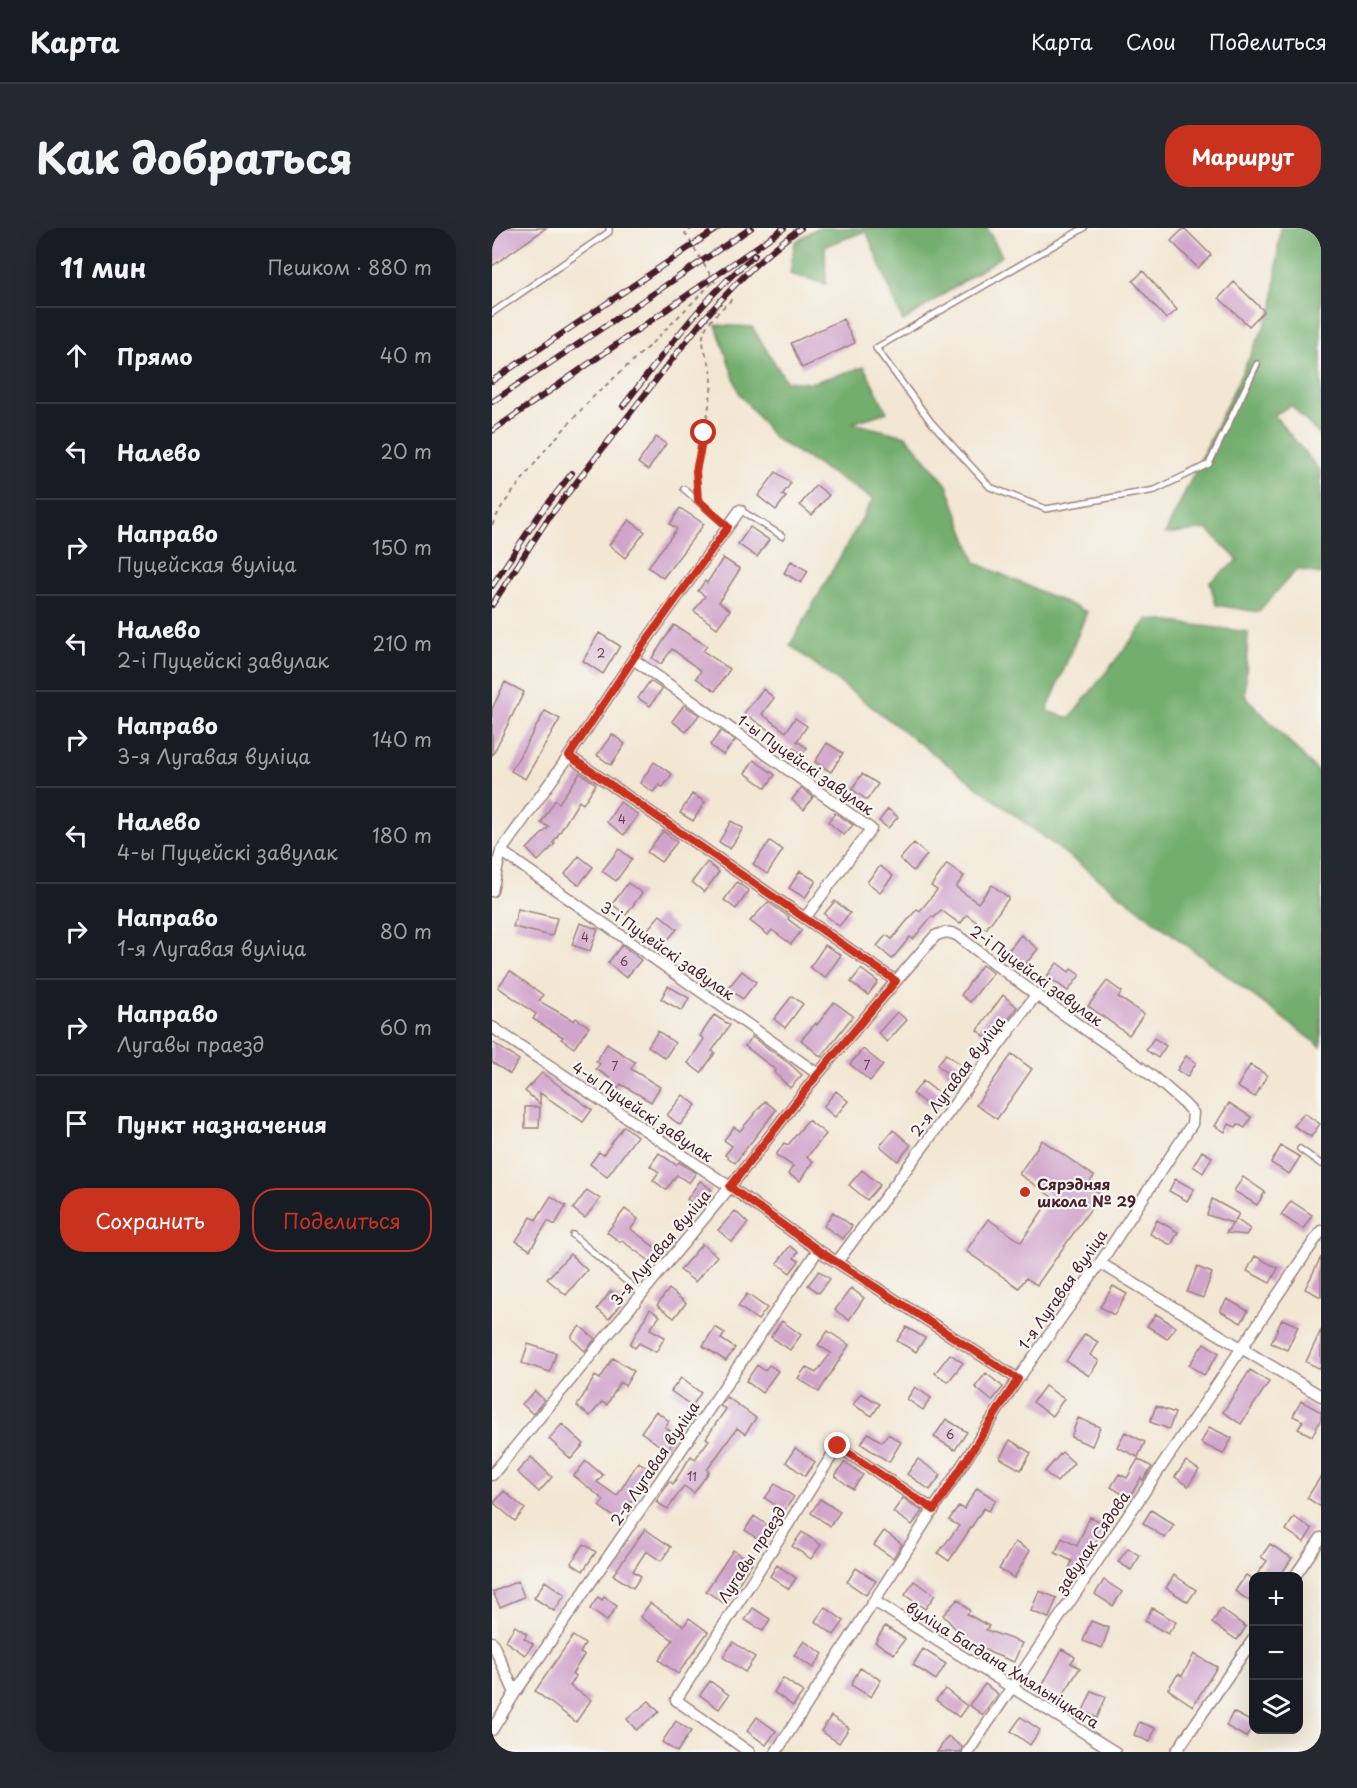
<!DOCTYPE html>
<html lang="ru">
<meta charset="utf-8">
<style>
:root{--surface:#171b24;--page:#242831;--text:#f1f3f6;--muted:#9ea1a6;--line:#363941;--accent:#c8321e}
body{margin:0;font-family:"Playpen Sans",sans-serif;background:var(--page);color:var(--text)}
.controls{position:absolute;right:18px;bottom:18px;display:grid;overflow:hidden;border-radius:12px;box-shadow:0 6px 24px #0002}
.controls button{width:54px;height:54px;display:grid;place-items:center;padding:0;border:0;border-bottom:2px solid var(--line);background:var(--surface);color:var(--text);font:30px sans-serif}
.stop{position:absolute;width:18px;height:18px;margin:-14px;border:4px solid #c8321e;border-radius:50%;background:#fff}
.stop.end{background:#c8321e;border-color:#fff;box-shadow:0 2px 6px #0008}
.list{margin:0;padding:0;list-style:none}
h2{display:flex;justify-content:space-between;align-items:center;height:78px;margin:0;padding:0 24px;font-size:26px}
h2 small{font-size:20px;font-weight:400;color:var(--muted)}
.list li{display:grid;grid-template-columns:39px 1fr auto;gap:18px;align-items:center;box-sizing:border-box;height:96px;padding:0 24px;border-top:2px solid var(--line)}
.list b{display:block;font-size:22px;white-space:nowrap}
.list p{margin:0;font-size:20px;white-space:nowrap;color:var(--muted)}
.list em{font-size:20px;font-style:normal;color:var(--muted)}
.actions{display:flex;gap:12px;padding:18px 24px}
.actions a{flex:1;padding:14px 0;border:2px solid var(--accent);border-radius:24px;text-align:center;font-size:21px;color:var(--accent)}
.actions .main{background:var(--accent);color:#fff}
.icon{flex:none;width:33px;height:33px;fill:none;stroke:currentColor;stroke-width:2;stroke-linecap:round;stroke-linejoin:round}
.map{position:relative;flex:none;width:829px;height:1524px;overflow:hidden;border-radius:24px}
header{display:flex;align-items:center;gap:36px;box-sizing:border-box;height:84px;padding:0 30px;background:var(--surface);border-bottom:2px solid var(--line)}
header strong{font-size:28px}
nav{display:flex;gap:33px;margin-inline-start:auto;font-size:21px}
.intro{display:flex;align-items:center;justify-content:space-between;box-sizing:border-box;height:144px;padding:0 36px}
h1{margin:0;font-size:42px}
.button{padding:15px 27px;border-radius:24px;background:var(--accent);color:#fff;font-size:21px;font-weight:700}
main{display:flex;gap:36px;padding:0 36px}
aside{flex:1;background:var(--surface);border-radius:24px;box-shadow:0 6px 24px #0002}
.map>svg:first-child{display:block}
</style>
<header>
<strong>Карта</strong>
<nav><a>Карта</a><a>Слои</a><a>Поделиться</a></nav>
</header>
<div class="intro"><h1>Как добраться</h1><a class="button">Маршрут</a></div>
<main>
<aside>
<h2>11 мин<small>Пешком · 880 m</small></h2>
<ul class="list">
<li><svg class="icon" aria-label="ahead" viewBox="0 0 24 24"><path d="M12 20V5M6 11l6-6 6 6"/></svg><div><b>Прямо</b></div><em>40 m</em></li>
<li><svg class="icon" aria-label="left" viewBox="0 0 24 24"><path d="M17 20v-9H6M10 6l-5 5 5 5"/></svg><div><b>Налево</b></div><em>20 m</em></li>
<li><svg class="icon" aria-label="right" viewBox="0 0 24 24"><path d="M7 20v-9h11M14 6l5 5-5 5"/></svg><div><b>Направо</b><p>Пуцейская вуліца</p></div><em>150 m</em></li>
<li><svg class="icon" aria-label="left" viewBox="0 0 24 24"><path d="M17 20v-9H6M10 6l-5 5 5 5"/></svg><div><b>Налево</b><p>2-і Пуцейскі завулак</p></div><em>210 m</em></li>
<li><svg class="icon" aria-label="right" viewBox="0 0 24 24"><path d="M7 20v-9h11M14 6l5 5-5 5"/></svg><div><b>Направо</b><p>3-я Лугавая вуліца</p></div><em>140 m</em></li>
<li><svg class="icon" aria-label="left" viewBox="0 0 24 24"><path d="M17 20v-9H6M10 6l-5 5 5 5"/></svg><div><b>Налево</b><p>4-ы Пуцейскі завулак</p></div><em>180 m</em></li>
<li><svg class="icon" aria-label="right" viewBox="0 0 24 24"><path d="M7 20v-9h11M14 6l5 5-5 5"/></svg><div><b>Направо</b><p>1-я Лугавая вуліца</p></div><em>80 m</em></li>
<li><svg class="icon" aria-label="right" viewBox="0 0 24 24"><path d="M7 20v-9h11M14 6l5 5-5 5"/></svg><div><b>Направо</b><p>Лугавы праезд</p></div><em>60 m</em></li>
<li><svg class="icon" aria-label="arrive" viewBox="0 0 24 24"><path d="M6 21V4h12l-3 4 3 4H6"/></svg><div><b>Пункт назначения</b></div></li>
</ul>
<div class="actions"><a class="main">Сохранить</a><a>Поделиться</a></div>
</aside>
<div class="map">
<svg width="829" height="1524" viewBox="0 0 829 1524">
<rect width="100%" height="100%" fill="#f6f6f2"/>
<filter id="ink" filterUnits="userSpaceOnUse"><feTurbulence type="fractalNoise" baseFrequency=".0167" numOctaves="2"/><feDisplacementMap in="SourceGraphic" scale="12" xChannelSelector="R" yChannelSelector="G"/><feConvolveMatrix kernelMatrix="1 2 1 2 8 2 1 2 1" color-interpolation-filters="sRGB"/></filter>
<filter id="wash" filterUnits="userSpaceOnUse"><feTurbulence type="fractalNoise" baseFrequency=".008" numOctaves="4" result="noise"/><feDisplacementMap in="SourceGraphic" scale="24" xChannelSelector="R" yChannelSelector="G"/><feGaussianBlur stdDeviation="1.35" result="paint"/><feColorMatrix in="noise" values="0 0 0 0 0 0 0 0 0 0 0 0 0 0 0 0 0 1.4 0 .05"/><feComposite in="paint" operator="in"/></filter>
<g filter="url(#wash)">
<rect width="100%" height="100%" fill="#f3e7d4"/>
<path fill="#73ae6e" stroke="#5e664c" stroke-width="1.5" d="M325,0H495L510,28L411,93L374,3L333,18L334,56L298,46L303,14Z
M788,0H829V209L799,177L782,187L829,244V346L805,341L766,384L724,377L718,354L746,332L715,301L673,306L781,80Z
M224,97L260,99L294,153L318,155L372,139L395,184L360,195L414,208L455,257L484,335L595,384L555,483L578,490L656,391L756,404L753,468L829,547V819L298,417L381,271L282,210L247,165Z"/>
<g id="blocks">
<path fill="#d1a4cc" d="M0,0H54L0,38Z
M692,0L719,27L706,40L679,13Z
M651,43L685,82L674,91L641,53Z
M742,54L772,83L757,98L727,70Z
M351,91L363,115L310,140L299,115Z
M164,209L174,216L156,242L146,235Z
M284,244L299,255L290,267L294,269L284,282L266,268Z
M324,257L337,267L320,287L308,277Z
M188,280L212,296L171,350L156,339L185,301L178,296Z
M137,292L153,304L133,330L117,317Z
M258,299L277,312L265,329L246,316Z
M231,330L248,341L227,374L238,382L225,400L202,383L213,368L206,363L213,353L215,355Z
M299,333L316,343L309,355L292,345Z
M182,397L215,418L211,423L238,441L223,463L204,450L209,443L180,421L169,436L160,430Z
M107,405L128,418L111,446L91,433Z
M158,453L170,461L158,478L146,470Z
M13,454L32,464L0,528V481Z
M271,461L282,470L270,486L294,504L303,490L315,498L305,513L315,520L310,526L252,485Z
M192,477L207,487L194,504L180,493Z
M53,483L68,491L33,551L19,543Z
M229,503L243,513L231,527L218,517Z
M120,506L133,516L119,537L105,527Z
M335,515L351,525L339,544L323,534Z
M262,532L283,547L274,560L253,545Z
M162,534L180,546L171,559L167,557L161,564L148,555Z
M88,545L104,556L91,576L87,573L61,615L63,616L46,633L35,621L57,599L49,595L63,572L67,575Z
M370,546L386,556L375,572L360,561Z
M309,560L321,569L312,582L300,572Z
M200,566L213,574L201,593L188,585Z
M128,574L146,587L132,607L115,594Z
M396,581L406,589L396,600L387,593Z
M343,585L361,597L352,607L336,594Z
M239,593L251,600L238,621L227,614Z
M171,603L185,614L169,634L155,624Z
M278,613L291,622L275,646L261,636Z
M422,615L435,627L421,643L408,631Z
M127,621L140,631L124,653L110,643Z
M87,628L101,639L87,657L73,646Z
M215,634L227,644L212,664L200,654Z
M455,636L472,648L464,659L486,675L500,657L517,670L494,701L475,687L468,696L449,682L442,690L440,688L421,711L418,709L400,731L385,718L394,707L400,711L425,681L428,683L445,662L439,658Z
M388,638L401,648L388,664L375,654Z
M308,643L324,653L313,670L297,660Z
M245,654L257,663L244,681L232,672Z
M136,655L150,665L134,687L120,676Z
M343,673L358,685L347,698L332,686Z
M276,674L297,689L296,691L310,702L299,716L280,702L276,707L258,693Z
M26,681L65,690L60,708L21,699Z
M168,687L185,701L172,716L155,702Z
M88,695L106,701L98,723L80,717Z
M529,707L546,721L532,738L515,724Z
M130,717L149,732L134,750L116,735Z
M333,717L349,727L333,750L318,739Z
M565,735L577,744L579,741L588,747L576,763L555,748Z
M490,737L501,745L478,774L469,767Z
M369,741L386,754L376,767L359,754Z
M18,743L51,767L47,773L82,793L84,790L97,799L82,820L69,811L71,809L41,791L44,786L6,759Z
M250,743L264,754L251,771L236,760Z
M615,753L630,764L626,769L652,786L637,807L596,778Z
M176,758L197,770L190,783L169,771Z
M511,767L525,779L500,814L485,802Z
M300,768L311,776L293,800L282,791Z
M342,774L361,788L329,829L309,812L324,795L325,797Z
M405,784L415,792L395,814L386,805Z
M222,787L238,797L220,823L223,825L209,845L196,835L212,811L208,808Z
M166,803L183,815L173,830L156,818Z
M260,809L298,836L310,847L298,860L282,844L284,842L253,818Z
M662,810L674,818L666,830L654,822Z
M0,814L27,832L18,846L0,834Z
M115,816L143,834L139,841L168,859L159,874L129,856L125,862L114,855L118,850L104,841L108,836L104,833Z
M371,821L391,837L378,853L358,836Z
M454,826L474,841L464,853L445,837Z
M520,826L540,841L505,891L484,877Z
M694,828L704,835L695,849L685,842Z
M758,837L775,847L763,869L745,859Z
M50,845L100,882L91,894L48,865V876L33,863Z
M431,853L452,869L442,882L421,866Z
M344,863L356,873L343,889L331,879Z
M191,867L204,877L188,897L175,887Z
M273,873L284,882L243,935L233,927L240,918L232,912L242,899L248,903Z
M737,875L759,889L753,900L746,896L744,899L737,896L733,904L723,898Z
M33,879H48L47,900H33Z
M812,885L828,896L819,909L802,898Z
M316,892L334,906L315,929L321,933L308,953L296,946L301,938L284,927L292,915L296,917Z
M132,898L145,908L115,949L98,936L107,924L111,927Z
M401,902L419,917L406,933L388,918Z
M550,912L602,948L596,957L609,966L545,1057L534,1050L527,1060L474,1023L496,991L529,1014L560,969L527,946Z
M789,918L808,929L797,946L779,935Z
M710,923L720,929L711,945L701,938Z
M167,925L184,937L187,934L204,945L197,955L185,947L174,962L161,952L167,944L158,938Z
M370,942L388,957L375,972L357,957Z
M751,949L773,964L765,977L742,963Z
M683,951L702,961L695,973L677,963Z
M208,953L220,962L207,980L195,971Z
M95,962L108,971L93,990L81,981Z
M59,968L74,978L63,997L56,993L38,1022L24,1013L39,989L44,992Z
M720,971L747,986L741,995L715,987Z
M799,973L820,987L811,1001L789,987Z
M133,981L146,991L139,1001L170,1025L162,1036L130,1013L128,1014L115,1004Z
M243,983L256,995L240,1014L226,1002Z
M341,984L360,998L351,1011L332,998Z
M744,991L758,1001L754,1007L734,1005Z
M665,992L686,1004L679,1017L658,1006Z
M210,1016L225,1028L203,1054L188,1042Z
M298,1018L306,1024L302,1030L307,1033L298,1045L285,1035Z
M78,1026L95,1042L74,1067L55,1051Z
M763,1028L786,1040L778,1055L755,1043Z
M829,1029V1069L813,1061Z
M705,1039L720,1045L711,1070L695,1064Z
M327,1043L338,1051L327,1065L316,1057Z
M621,1058L635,1066L622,1087L608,1079Z
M359,1060L372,1070L357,1092L343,1082Z
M177,1061L194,1075L182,1090L165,1077Z
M119,1063L132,1073L117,1091L105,1081Z
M255,1066L275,1080L266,1092L246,1078Z
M735,1071L756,1083L749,1095L728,1083Z
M158,1081L168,1088L158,1101L173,1109L164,1124L147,1115L143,1120L138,1116Z
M664,1086L684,1099L675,1111L655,1098Z
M790,1091L806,1098L795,1122L779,1115Z
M290,1093L309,1107L298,1122L279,1109Z
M88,1098L103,1111L93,1123L80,1111V1107Z
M223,1099L233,1105L229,1111L243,1120L234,1133L211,1118Z
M414,1099L433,1110L424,1124L405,1113Z
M829,1102V1141L814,1134Z
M336,1103L357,1117L327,1164L306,1150L314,1139L324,1145L339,1125L326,1117Z
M593,1106L606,1114L598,1127L607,1133L597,1148L574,1133Z
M712,1115L727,1125L712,1147L697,1137Z
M36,1116L64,1125L58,1144L30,1135Z
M458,1126L471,1135L456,1154L443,1145Z
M121,1130L142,1143L133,1158L128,1154L115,1177L110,1174L98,1188L85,1178L103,1148L108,1151Z
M265,1137L273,1143L277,1137L286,1143L270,1165L254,1153Z
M758,1142L777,1154L749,1196L731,1184Z
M494,1145L511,1159L500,1173L483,1159Z
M189,1150L209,1165L200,1178L179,1163Z
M553,1158L572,1171L560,1188L541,1174Z
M423,1159L439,1170L431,1182L415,1171Z
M43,1163L52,1172L41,1186L30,1176Z
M369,1165L388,1176L380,1188L361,1177Z
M235,1169L264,1190L253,1206L245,1200L215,1242L217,1244L202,1265L192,1258L176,1281L164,1274L177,1253L181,1256L199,1228L203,1231L217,1212L214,1210L234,1181L228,1178Z
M809,1173L829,1184V1191L820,1208L806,1201L811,1193L801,1188Z
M664,1178L683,1185L677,1201L658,1194Z
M164,1183L177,1193L173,1199L185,1208L175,1223L149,1204Z
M586,1190L608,1199L600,1218L579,1209Z
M454,1191L475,1204L463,1222L442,1209Z
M70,1196L92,1216L79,1231L57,1211Z
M717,1199L740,1210L731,1226L709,1215Z
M633,1204L653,1214L646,1229L625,1219Z
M376,1205L390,1214L396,1206L409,1214L397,1234L369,1216Z
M518,1212L539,1225L529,1242L508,1230Z
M303,1220L323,1234L313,1248L294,1234Z
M570,1224L582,1235L565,1254L553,1244Z
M39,1229L60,1249L47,1264L25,1244Z
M426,1231L449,1247L438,1262L415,1246Z
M646,1231L660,1239L651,1252L649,1250L637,1270L619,1259L627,1246L635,1250Z
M94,1233L111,1247L105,1254L125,1268L146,1234L157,1241L149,1255L151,1257L126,1292L107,1278L112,1272L82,1248Z
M694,1233L707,1242L696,1258L683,1249Z
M353,1234L371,1247L361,1261L343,1248Z
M829,1248V1279L815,1270Z
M283,1256L302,1269L292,1283L273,1270Z
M485,1260L504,1272L497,1283L492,1280L457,1333L446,1325L467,1298L457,1292L467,1278L472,1281Z
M12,1263L33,1281L23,1293L2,1275Z
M411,1270L430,1283L420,1297L401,1284Z
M328,1271L348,1284L338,1298L319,1285Z
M659,1282L682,1297L673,1310L651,1295Z
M262,1288L281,1301L272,1315L253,1302Z
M598,1289L617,1297L610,1312L606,1310L586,1348L576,1343L580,1333L563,1325L570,1310L585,1318Z
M802,1289L820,1301L812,1314L794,1302Z
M153,1301L179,1319L169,1333L154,1323L141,1343L149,1348L141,1360L121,1347Z
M392,1303L410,1316L401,1330L382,1317Z
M310,1304L329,1317L319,1331L300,1318Z
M523,1314L538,1323L522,1350L507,1341Z
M92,1316L104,1324L91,1343L79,1335Z
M778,1316L800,1330L788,1348H764L775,1333L769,1329Z
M636,1320L648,1328L639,1342L626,1334Z
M241,1322L260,1335L233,1376L214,1363Z
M285,1337L304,1350L297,1361L278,1348Z
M364,1340L384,1353L374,1367L355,1354Z
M682,1347L704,1362L696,1374L674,1360Z
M754,1347L762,1352V1376L743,1363Z
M612,1352L630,1364L621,1378L603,1366Z
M26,1353L32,1369L8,1379L1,1364Z
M53,1353L73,1367L62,1383L42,1370Z
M422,1353L443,1367L433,1381L413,1367Z
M547,1363L565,1370L557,1390L539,1383Z
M106,1369L110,1372L112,1369L125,1378L115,1393L98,1381Z
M466,1371L478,1383L475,1386L497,1398L494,1402L530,1415L522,1434L499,1425L472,1410L451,1387Z
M158,1375L192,1398L197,1390L216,1404L186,1446L167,1432L181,1412L148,1389Z
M333,1379L352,1393L342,1407L323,1393Z
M261,1380L278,1391L271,1403L253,1392Z
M660,1380L684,1394L676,1406L653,1393Z
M729,1381L754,1399L745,1412L720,1395Z
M599,1393L617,1400L610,1420L591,1413Z
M23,1398L35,1406L32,1410L41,1416L33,1427L13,1413Z
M393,1398L413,1411L402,1426L383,1414Z
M81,1408L93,1416L88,1425L92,1427L80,1446L84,1448L78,1458L99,1472L84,1494L43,1463Z
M312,1413L331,1426L321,1440L302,1427Z
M241,1414L263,1429L253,1444L231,1429Z
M431,1421L454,1436L444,1452L421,1437Z
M570,1421L583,1429L579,1435L588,1440L569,1470L550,1458Z
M702,1426L725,1439L701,1478L676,1461L686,1446L690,1448Z
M368,1440L389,1452L379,1469L359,1457Z
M291,1450L311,1464L301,1478L282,1464Z
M218,1453L237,1467L227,1481L208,1467Z
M493,1456L506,1466L491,1487L477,1477Z
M453,1461L475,1478L467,1489L444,1472Z
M600,1463L614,1469L605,1490L591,1483Z
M157,1473L167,1484L144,1502L135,1491Z
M741,1484L762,1495L754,1509L734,1498Z
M339,1488L357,1500L347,1515L329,1503Z
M265,1489L284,1503L274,1517L255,1503Z
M529,1489L548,1502L538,1517L519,1503Z
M184,1493L199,1503L185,1524L170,1514Z
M647,1494L663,1500L658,1514L642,1507Z
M456,1508L470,1519L469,1524H445Z"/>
</g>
</g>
<g filter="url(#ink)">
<use href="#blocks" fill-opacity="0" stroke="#9e8380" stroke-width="1.5"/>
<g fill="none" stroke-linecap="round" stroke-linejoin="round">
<g stroke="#9e8380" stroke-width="8">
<path id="lane" d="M592,0L384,120L439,194L498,259L554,281L663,262L717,236L765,136
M0,85L117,4V0
M192,261L236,299
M248,282L290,308
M808,921L829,936
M81,1007L149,1066"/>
</g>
<g stroke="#9e8380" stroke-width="13">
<path id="street" d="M141,431L379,601L313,690
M77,528L404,753L443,708C452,704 457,703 466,708C505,738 544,767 584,795C624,823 668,849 701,885L700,896L608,1035L526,1151L284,1524
M9,623L326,846
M0,663L9,623L77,528L141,431L248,282
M0,799L238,959L326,1022L526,1151
M345,1034L544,767
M608,1035L829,1168
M0,1247L238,959L326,846L404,753
M803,1348L829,1310
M382,1373L623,1524
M0,1414L23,1465L0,1502
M23,1465L326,1022
M257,1524L184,1472L346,1218L442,1282
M476,1524L829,1003
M684,1524L762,1410"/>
</g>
<path stroke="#9e8380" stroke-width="2" stroke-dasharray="4.5 4.5" stroke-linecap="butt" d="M201,0L193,5L222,53L239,72C229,82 217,91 212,104C207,119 220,134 220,149C219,187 204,223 205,261
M0,297L10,278L54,221L99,171L157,118L222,53"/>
<use href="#lane" stroke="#fff" stroke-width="5"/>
<use href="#street" stroke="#fff" stroke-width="10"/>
<g stroke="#4a1f2b" stroke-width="6">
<path id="rail" d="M0,153L226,0
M0,174L259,0
M131,178C172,126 211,69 263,27
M0,203L292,0
M0,358L47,287L80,245
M0,377L55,292L207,97C238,60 270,27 309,0"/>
</g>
<use href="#rail" stroke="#f6f6f2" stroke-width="4" stroke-dasharray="11" stroke-linecap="butt"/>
</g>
</g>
<g fill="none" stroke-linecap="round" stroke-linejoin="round" filter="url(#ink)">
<path stroke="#c8321e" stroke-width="8" d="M212,205L204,243L206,272L236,299L141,431L77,528L404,753L326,846L238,959L326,1022L526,1151L442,1282L346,1218"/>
</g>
<circle fill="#c8321e" stroke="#f6f6f2" stroke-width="2" cx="533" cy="964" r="6"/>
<g text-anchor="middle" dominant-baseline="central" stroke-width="4.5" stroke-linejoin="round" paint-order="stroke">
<g font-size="12" fill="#6c4053">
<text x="109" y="425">2</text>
<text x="130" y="591">4</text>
<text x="93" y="709">4</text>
<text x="132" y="733">6</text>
<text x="375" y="837">7</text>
<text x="123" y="838">7</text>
<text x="458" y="1206">6</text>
<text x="200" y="1248">11</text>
</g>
<g font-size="15" fill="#4a1f2b" stroke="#f6f6f2">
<text transform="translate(314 536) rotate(35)">1-ы Пуцейскі завулак</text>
<text transform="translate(176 722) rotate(35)">3-і Пуцейскі завулак</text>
<text transform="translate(545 747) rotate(36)">2-і Пуцейскі завулак</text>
<text transform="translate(465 848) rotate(-53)">2-я Лугавая вуліца</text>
<text transform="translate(151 883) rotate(34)">4-ы Пуцейскі завулак</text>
<text transform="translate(168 1019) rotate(-50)">3-я Лугавая вуліца</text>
<text transform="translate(570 1061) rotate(-55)">1-я Лугавая вуліца</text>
<text transform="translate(162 1235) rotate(-56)">2-я Лугавая вуліца</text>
<text transform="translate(600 1314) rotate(-56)">завулак Сядова</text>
<text transform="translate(259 1326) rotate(-57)">Лугавы праезд</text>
<text transform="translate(511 1436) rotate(32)">вуліца Багдана Хмяльніцкага</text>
</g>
<g font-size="15" font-weight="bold" fill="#4a1f2b" stroke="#f6f6f2" text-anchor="start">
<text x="545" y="955">Сярэдняя<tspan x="545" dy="17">школа № 29</tspan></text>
</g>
</g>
</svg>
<div class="controls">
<button>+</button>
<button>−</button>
<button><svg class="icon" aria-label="layers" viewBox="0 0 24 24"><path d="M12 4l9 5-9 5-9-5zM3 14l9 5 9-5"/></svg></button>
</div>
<div class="stop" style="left:212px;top:205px"></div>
<div class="stop end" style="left:346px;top:1218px"></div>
</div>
</main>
